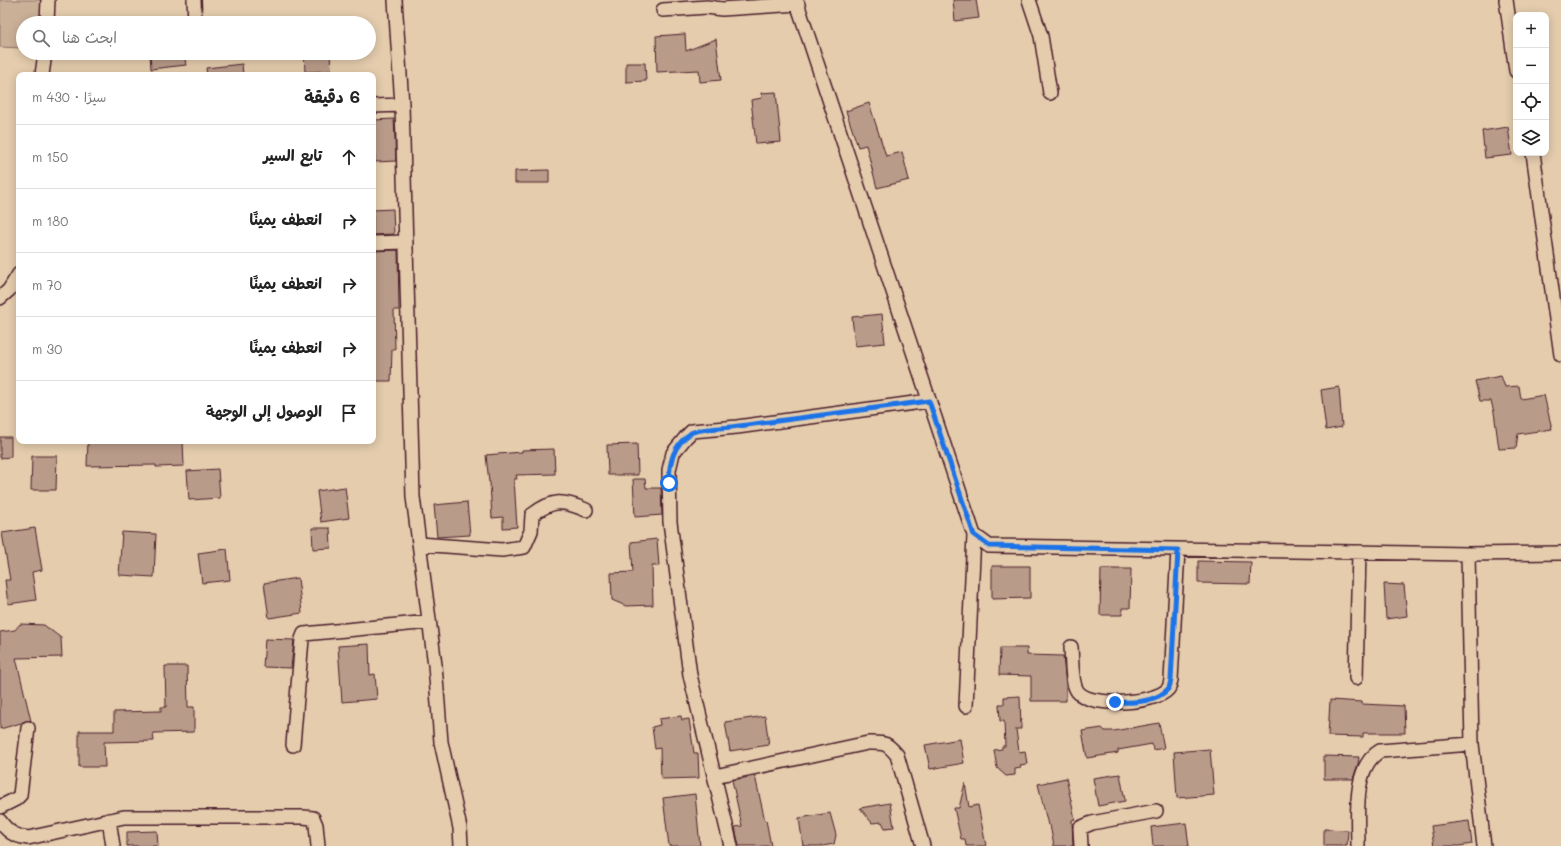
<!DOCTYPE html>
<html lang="ar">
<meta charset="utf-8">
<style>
:root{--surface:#fff;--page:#f6f6f6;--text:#222;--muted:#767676;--line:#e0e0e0}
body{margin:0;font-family:Mali,"Playpen Sans Arabic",sans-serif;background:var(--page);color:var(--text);direction:rtl}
.controls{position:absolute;right:12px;top:12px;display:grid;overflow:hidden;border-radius:8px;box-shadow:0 2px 10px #0003}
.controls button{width:36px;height:36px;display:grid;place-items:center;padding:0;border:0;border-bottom:1px solid var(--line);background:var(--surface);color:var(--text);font:20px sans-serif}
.stop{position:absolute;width:12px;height:12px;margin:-9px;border:3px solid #1a73e8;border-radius:50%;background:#fff}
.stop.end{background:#1a73e8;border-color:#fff;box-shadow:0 1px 4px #0008}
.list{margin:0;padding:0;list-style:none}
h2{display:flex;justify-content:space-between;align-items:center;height:52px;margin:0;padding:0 16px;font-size:17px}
h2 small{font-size:13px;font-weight:400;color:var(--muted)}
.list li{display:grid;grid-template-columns:26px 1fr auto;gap:12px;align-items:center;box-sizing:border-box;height:64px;padding:0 16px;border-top:1px solid var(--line)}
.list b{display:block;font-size:15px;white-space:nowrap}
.list em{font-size:13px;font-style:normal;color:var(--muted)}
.icon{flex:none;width:22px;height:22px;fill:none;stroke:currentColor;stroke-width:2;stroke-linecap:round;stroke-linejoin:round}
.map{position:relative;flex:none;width:1561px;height:846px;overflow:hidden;direction:ltr}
.search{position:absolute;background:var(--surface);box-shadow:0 2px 10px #0003;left:16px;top:16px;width:360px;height:44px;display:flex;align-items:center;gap:10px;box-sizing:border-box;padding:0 14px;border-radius:22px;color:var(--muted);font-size:15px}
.panel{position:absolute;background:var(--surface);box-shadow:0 2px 10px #0003;left:16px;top:72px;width:360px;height:372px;border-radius:8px;direction:rtl}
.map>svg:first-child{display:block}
</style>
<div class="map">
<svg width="1561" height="846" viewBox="0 0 1561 846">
<rect width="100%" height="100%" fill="#e4ccad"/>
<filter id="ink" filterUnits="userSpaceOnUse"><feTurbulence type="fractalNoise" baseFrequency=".025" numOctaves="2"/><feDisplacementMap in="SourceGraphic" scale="8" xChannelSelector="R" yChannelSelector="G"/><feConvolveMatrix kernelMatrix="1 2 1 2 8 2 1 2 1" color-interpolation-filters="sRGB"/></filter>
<g filter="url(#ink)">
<path fill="#cbb098" stroke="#8a6862" d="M0,0H48L47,23H23V48L0,47Z"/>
<path fill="#b99b89" stroke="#4a1f2b" d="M953,0H976L979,18L955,21Z
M685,34L686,51L716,39L721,80L700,82L699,70L657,72L656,36Z
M150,53H184L186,65L151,69Z
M304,53H330L331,71L305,72Z
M626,63H645L646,81L626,82Z
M242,64L243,75H207L206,68Z
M776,92L781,142L756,144L751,100L762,98L761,93Z
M869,103L886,156L902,152L909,180L877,188L866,145L858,147L846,111Z
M394,119L396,161L375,162L374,120Z
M1508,127L1512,155L1485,158L1482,131Z
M549,170V183H515V171Z
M393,209L394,234L373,235V210Z
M398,250L399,310H394L395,349H392L391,381H373V251Z
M882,314L885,343L855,346L852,317Z
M1501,376L1505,387L1519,386L1521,399L1544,395L1552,429L1518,434L1516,448L1499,449L1494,412L1491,401H1480L1475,381Z
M1339,387L1342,427L1326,430L1321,390Z
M0,437H11V457L0,458Z
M88,441H183L184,466L156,467V465L87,466Z
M637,444L638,475H608L607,445Z
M554,449L555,474L516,475L517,479H514L517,527L503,528V517L492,518L490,482H489L486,455L522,452V450Z
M32,456H57L56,490H31Z
M218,469L220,498L189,500L187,471Z
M633,479H645L646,488H661L662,515L635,517Z
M345,487L349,518L321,522L317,491Z
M467,502L470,535L437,537L434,505Z
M35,528L42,570L32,572L36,600L8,604L5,580H10L2,533Z
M312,528H330L331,548L313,549Z
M122,532L156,534L154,577L119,575Z
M657,539L659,566H652L653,605L626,606L612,600L611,573L633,572L631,542Z
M227,549L230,580L202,583L198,553Z
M1198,561L1251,562L1250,584L1198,583Z
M992,566H1030V598L992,599Z
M1101,569H1131L1130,608H1122V615H1100Z
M298,578L302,613L269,618L264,583Z
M1384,584L1404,585L1407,616L1386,619Z
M20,624L44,625L61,638L62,657L16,658L31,721H25L21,723L0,729V632L15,630Z
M265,639L294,640L291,668L263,667Z
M369,644L370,675L375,674L377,699L342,702L338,646Z
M1000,648H1027V655L1063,656L1066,685V701H1031V676L999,675Z
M165,666H187L188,707H194V732L153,733L154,741L104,742L105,767H79V731H114V712L161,711V707H166Z
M1020,696L1021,729H1016L1019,752L1025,751L1027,764L1020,765L1021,768L1015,769V775L1006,776L997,768L994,750L1002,749V746H1005L1004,721H1000L999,704H1004V697Z
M1330,700L1362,702V704L1404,706L1405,733H1363V737L1328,736Z
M681,716L682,720L689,719L694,753H698L699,778L661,779L660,748L655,749L652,727L660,725L659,719Z
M765,716L769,745L730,751L725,722Z
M1159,723L1164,748L1153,750L1152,744L1118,750V753L1087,758L1082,731L1102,728L1105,731H1114Z
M960,739L964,763L930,769L925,745Z
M1210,749L1214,795L1177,798L1174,752Z
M1324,756L1359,757L1358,764L1353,779H1324Z
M1120,774L1125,801L1098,806L1093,778Z
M755,776L765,821L766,820L771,846H739L735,827L742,826L732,780Z
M1066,778L1075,819L1072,820L1073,846H1054L1050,825H1048L1038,784Z
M965,783L969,807L978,805L986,846H966L965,839H961L954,808H959Z
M695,794L700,846H669L663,798Z
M890,803L894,827L885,828L882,822L872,823L860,808Z
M830,813L836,835L834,844L823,846H803L799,818Z
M1469,821L1472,844L1459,846H1434L1431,826Z
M1186,823L1189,846H1153L1151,827Z
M1324,829L1348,830L1347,846H1324Z
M157,831L158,846H127V832Z"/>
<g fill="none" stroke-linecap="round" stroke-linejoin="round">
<g stroke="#4a1f2b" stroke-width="16">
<path id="street" d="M194,0L195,23
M395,0L402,105L413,497L435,665L441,742L460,828L461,846
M796,0L974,535L989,546L1468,554L1561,553
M1029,0L1041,36L1050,93
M1506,0L1516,71
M663,10L707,7L722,9L798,4
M47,23L48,0
M42,75L45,53
M373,106L402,105
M1533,153L1561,355
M373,243L406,242
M0,298L9,290L19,274
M419,544L502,550L524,547L531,531L532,515C553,499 563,500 586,510
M1468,554L1472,744L1484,846
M1071,647C1072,658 1071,684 1078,692C1091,708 1155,704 1168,689C1170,687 1170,683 1171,680L1178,550
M1356,678L1359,552
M966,706L974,535
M293,745L302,639L304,634L429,622
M715,776L868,743C885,743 886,742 897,755L923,846
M0,807L16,799L20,795L28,728
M109,820L113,846
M0,821C8,832 14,836 28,838L124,817H303L313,818L316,825L318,846
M731,846L690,675L670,522L669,470L673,453L686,437L692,431L737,427L929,401
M1081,846L1080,828L1092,823L1156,811
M1358,846C1358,818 1352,767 1380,751L1472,744"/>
</g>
<use href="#street" stroke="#e4ccad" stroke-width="13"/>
</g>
</g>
<g fill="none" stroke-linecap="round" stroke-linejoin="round" filter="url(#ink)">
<path stroke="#1a73e8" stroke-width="5" d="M669,483C669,463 673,445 691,433C697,428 729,428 739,426C802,418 866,409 929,401L974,535L989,546L1178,550L1171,680C1170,683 1170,687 1168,689C1156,702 1131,703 1115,702"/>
</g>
</svg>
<div class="controls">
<button>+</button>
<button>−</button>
<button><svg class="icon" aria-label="locate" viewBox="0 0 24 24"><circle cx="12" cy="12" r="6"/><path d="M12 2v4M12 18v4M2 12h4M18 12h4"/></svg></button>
<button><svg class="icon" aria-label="layers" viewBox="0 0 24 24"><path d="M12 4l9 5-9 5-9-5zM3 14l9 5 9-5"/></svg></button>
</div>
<div class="stop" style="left:669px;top:483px"></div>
<div class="stop end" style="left:1115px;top:702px"></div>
<div class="search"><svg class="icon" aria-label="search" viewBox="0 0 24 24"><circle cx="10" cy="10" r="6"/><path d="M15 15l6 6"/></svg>ابحث هنا</div>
<section class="panel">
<h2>6 دقيقة<small>سيرًا · 430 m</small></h2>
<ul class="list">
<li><svg class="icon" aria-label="ahead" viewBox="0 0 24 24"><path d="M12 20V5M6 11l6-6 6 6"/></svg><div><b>تابع السير</b></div><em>150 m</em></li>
<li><svg class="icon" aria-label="right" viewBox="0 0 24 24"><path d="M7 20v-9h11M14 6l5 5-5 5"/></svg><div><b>انعطف يمينًا</b></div><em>180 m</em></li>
<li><svg class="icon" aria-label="right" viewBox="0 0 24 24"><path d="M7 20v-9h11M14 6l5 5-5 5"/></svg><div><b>انعطف يمينًا</b></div><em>70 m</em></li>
<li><svg class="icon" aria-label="right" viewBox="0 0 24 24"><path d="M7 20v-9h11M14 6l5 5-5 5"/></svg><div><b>انعطف يمينًا</b></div><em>30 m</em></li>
<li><svg class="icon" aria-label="arrive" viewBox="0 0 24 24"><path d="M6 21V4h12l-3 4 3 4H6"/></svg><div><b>الوصول إلى الوجهة</b></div></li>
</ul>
</section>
</div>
